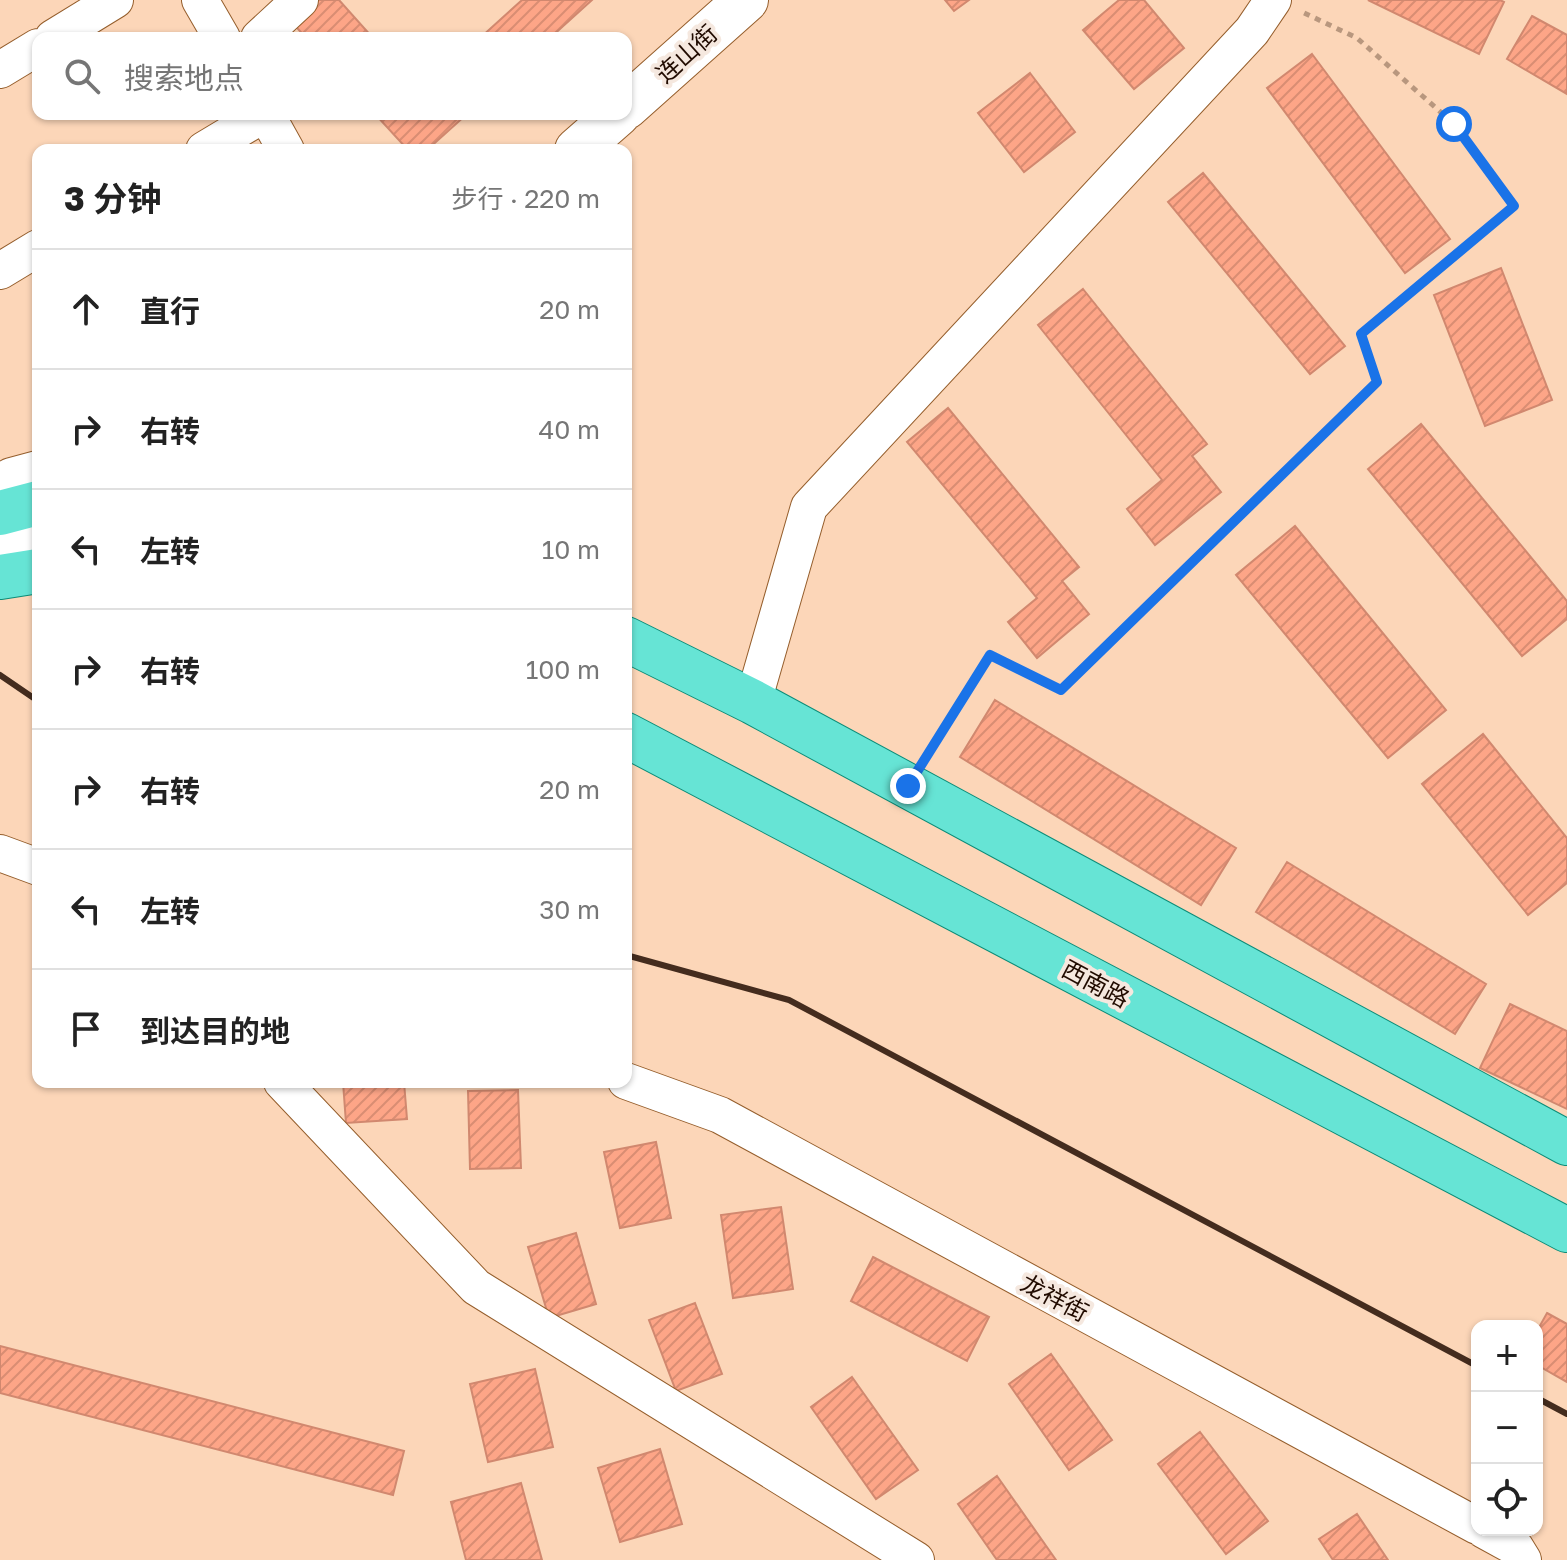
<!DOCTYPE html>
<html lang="zh">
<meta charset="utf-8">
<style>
:root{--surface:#fff;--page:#f2f2f2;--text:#222;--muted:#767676;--line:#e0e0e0}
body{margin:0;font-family:"Golos Text","Noto Sans SC",sans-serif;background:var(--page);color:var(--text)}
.controls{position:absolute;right:24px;bottom:24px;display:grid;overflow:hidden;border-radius:16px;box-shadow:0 2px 6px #0004}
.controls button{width:72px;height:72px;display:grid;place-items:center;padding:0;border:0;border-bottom:2px solid var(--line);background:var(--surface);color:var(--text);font:40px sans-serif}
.stop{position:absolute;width:24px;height:24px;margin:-18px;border:6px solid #1a73e8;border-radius:50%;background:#fff}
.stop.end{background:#1a73e8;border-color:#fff;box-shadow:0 2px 8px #0008}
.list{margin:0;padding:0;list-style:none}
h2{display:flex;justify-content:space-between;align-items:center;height:104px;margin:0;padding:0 32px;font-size:34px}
h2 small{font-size:26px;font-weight:400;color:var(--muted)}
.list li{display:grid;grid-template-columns:52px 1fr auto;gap:24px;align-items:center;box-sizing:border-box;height:120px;padding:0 32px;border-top:2px solid var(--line)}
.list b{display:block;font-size:30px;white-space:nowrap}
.list em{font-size:26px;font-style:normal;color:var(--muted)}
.icon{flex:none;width:44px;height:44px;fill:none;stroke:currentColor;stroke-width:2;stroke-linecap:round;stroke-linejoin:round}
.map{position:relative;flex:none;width:1567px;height:1560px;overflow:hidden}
.search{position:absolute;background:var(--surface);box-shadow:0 2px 6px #0004;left:32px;top:32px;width:600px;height:88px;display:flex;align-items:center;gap:20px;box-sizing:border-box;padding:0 28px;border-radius:16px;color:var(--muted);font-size:30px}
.panel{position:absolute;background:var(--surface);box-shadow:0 2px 6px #0004;left:32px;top:144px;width:600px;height:944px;border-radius:16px}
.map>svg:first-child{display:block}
</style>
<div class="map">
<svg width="1567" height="1560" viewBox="0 0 1567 1560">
<defs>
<pattern id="building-hatch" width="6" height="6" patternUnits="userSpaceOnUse" patternTransform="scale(2)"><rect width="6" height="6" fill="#fda587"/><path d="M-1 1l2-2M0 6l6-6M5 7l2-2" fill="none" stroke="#d98d73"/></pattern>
</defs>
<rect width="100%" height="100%" fill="#fcd6b8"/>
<path fill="url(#building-hatch)" stroke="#d1886f" stroke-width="2" d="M314,0H339L373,38H306L291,21Z
M522,0H592L550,38H480Z
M945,0H969L954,11Z
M1119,0H1144L1184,48L1134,89L1083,30Z
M1368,0H1500L1504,2L1479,54Z
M1532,16L1567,35V94L1507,59Z
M1312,54L1450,239L1405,273L1267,88Z
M1030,73L1075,132L1024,172L978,113Z
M375,114H467L427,150H408Z
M1203,173L1345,346L1310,374L1168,202Z
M1501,268L1552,400L1485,426L1434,295Z
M1083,289L1207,444L1192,456L1221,492L1155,545L1127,509L1162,480L1038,325Z
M948,408L1079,567L1062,581L1089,614L1037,658L1008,622L1037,598L907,442Z
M1421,424L1567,601V619L1522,656L1368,469Z
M1295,526L1446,710L1388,758L1236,575Z
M995,700L1236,848L1201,905L960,757Z
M1483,734L1567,838V883L1528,915L1422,784Z
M1287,862L1486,984L1455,1034L1256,912Z
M1510,1004L1567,1031V1109L1480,1068Z
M343,1082H404L407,1119L346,1123Z
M518,1090L521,1168L470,1169L468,1091Z
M656,1142L671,1218L620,1228L604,1152Z
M781,1207L793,1289L733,1298L721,1215Z
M576,1233L596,1304L549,1318L528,1247Z
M873,1257L989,1317L967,1361L851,1301Z
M695,1303L722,1374L676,1391L649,1320Z
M1547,1313L1567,1324V1382L1537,1365V1331Z
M0,1346L404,1451L393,1495L0,1393Z
M1051,1354L1112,1440L1069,1470L1009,1384Z
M535,1369L553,1447L488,1462L470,1384Z
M852,1377L918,1470L876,1499L811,1407Z
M1200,1432L1268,1521L1226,1554L1158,1464Z
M660,1449L682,1524L620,1542L598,1468Z
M997,1476L1056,1560H997L958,1504Z
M521,1483L542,1560H466L451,1502Z
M1357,1514L1388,1560H1333L1319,1539Z"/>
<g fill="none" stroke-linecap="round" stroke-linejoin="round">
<g stroke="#955e2c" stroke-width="38">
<path id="minor" d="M200,0L222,38
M53,38L115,0
M259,38L300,0
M0,70L38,47
M266,114L286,150
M204,150L264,114
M0,271L38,248
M753,702L809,507L1252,31L1273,0
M0,853L38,867
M626,1081L720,1115L1477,1526
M282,1082L476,1287L916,1560
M1484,1530L1515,1547L1523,1560"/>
</g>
<g stroke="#955e2c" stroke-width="46">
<path id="tertiary" d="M626,107L746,0
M577,150L618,114
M0,488L12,480L38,473
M0,549L38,542"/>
</g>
<g stroke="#0c8c78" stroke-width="46">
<path id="primary" d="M0,513L38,503
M0,577L38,571
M626,639L753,702L1567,1143
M626,735L1567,1230"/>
</g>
<path stroke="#b8977e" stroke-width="5" stroke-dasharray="6 6" stroke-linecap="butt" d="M925,758L990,655L1061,690L1377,382L1361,334L1514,206L1454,124L1357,38L1300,11"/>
<use href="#minor" stroke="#fff" stroke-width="36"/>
<use href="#tertiary" stroke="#fff" stroke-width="44"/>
<use href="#primary" stroke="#66e4d5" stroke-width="44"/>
<path stroke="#442c1e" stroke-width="6" d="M0,675L38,701
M626,955L789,1000L1477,1366
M1537,1398L1567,1414"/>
</g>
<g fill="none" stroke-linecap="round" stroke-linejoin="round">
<path stroke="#1a73e8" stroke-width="10" d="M908,786L990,655L1061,690L1377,382L1361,334L1514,206L1454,124"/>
</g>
<g text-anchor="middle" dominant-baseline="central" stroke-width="8" stroke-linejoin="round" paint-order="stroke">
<g font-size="24" fill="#210b00" stroke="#f5e8df">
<text transform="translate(686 53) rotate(-42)">连山街</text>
<text transform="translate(1096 983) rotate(28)">西南路</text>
<text transform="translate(1055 1297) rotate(28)">龙祥街</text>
</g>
</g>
</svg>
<div class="controls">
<button>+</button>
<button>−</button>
<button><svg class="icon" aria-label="locate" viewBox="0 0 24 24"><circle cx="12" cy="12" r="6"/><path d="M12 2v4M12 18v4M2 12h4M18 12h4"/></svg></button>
</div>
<div class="stop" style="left:1454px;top:124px"></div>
<div class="stop end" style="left:908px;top:786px"></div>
<div class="search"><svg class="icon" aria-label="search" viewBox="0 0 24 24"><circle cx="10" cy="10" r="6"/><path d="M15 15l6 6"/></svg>搜索地点</div>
<section class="panel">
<h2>3 分钟<small>步行 · 220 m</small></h2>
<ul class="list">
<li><svg class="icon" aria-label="ahead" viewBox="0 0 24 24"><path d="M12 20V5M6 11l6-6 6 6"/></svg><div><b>直行</b></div><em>20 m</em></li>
<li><svg class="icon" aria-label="right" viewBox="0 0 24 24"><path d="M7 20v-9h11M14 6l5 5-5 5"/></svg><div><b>右转</b></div><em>40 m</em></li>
<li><svg class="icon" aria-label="left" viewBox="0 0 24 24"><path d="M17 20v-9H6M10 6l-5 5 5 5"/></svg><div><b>左转</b></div><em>10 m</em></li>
<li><svg class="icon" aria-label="right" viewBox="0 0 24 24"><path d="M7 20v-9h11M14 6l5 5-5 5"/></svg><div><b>右转</b></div><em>100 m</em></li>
<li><svg class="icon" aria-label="right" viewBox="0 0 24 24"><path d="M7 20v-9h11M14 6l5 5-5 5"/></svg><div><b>右转</b></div><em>20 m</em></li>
<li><svg class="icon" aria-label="left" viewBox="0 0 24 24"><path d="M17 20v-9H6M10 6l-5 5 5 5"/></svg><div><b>左转</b></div><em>30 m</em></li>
<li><svg class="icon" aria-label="arrive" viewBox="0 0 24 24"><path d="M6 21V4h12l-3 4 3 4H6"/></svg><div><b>到达目的地</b></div></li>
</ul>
</section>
</div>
